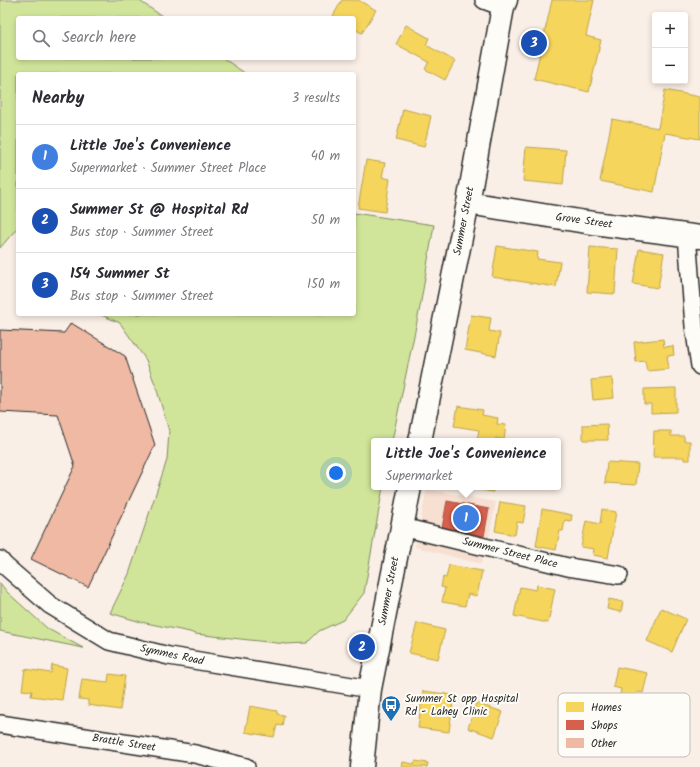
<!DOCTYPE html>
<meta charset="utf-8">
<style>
:root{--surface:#fff;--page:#f2f2f3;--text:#2b2b33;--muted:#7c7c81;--line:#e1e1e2;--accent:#1f6fb2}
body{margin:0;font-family:Kalam,sans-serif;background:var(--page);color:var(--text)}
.controls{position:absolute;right:12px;top:12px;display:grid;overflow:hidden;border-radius:4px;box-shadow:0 2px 6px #0003}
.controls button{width:36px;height:36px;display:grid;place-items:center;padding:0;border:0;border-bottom:1px solid var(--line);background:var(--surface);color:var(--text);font:20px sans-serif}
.you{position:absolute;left:336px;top:473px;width:14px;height:14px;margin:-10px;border:3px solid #fff;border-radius:50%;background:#1a73e8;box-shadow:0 0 0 6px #1a73e833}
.badge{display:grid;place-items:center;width:26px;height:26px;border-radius:50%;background:var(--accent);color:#fff;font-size:13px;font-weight:700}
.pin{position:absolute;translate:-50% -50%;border:2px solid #fff;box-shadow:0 1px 4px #0006}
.popup{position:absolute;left:371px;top:438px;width:190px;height:52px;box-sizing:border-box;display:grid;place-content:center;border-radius:4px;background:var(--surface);filter:drop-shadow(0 1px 3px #0005);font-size:13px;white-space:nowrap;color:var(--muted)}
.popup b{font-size:15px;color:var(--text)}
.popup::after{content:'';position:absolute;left:50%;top:100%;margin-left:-8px;border:8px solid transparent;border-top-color:var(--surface)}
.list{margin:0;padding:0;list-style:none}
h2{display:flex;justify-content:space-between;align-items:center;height:52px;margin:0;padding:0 16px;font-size:17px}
h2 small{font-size:13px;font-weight:400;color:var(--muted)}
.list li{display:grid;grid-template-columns:26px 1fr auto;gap:12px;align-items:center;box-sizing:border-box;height:64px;padding:0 16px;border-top:1px solid var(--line)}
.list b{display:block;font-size:15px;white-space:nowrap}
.list p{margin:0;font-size:13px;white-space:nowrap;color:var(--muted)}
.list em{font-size:13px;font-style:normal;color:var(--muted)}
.icon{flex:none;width:22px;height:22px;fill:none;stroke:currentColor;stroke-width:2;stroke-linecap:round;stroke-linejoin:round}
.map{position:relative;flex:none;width:700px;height:767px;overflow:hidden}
.search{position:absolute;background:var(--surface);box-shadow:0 2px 6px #0003;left:16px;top:16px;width:340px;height:44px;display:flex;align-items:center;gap:10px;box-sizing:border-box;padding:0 14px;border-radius:4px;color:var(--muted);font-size:15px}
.panel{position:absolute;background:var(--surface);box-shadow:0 2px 6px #0003;left:16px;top:72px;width:340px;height:244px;border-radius:4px}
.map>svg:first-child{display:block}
</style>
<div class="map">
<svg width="700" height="767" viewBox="0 0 700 767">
<rect width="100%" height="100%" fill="#faefe6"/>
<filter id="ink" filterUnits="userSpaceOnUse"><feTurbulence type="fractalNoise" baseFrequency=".025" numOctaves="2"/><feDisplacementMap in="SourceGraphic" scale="8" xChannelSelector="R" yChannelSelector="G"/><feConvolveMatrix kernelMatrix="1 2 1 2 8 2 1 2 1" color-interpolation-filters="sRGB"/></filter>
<g filter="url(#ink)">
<path fill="#f7dfd2" d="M427,489L496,502L488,542L481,564L415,547Z"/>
<path fill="#d1e59a" stroke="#7e8862" d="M0,0H138L165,18H18V58H223L246,74H18V227L0,248Z
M354,213L434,225L420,307L392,441H374V487H383L364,593L343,620L319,631L307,643L286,644L195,634L190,632L141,622L110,613L129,574L167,460L169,431L156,387L146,360L120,323L99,314H354Z
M0,583L7,592L48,629L83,648L0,631Z"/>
<path fill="#f6d55c" stroke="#b9a24d" d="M342,0H358L376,10L362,33L354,29V18H336L333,16Z
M552,0H594L586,36L601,40L589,92L534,79Z
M406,25L429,38L426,45L455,61L445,80L425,69L429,62L396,44Z
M665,90L700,97V139L665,133L654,192L600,181L612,119L658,128Z
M403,109L431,116L424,147L396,140Z
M526,147L566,150L563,185L523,181Z
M366,160L385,163L382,177L390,179L385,212L358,208Z
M497,246L538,252L537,259L560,262L556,287L492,277Z
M590,247L618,249L615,294L587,292Z
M639,249L664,253L658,288L633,284Z
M471,315L491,318L489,331L500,333L496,356L465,350Z
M663,339L664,347L673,346L674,355L667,356L669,369L647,371L645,361L636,362L634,342Z
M612,378L614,398L593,400L591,380Z
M676,388V412L651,413V404H644V389Z
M458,406L483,410L482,415L498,418L497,424L506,425L504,440L496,438L495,441H486L477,440L479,430L454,426Z
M607,424L608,440H583V425Z
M654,431H671V436H684V441H690V460H684V457H653Z
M607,462L638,464L636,485L605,483Z
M462,487H493V492Z
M500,502L526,506L523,523L517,522L515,535L495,531Z
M542,509L572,515L571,521L565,520L563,531H560L556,550L536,546Z
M602,509L616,512L608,558L593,555L594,549L581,547L586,521L600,524Z
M449,565L482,571L477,596L468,594L465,606L442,602L445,588L441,587L443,577L446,578Z
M537,585L555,589L548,623L514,616L520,587L536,590Z
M609,599L623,602L621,612L607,609Z
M661,608L686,619L672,652L647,641Z
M417,623L445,630L438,659L409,653Z
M52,665L67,668L62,700L31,696L32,691L22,690L25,669L51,673Z
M617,667L648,673L643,693L637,692L635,703L619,700L621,689L613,687Z
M109,674L125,676L120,710L88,705V700L79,699L82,679L108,682Z
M423,691L454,695L449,732L418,728Z
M476,703L503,712L494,737L468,728Z
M250,706L277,711V714L284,715L282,726L277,725L274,737L245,732Z
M415,761L428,763L427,767H402L403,762L414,764Z"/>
<path fill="#d6604d" stroke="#a35043" d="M447,501L489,509L484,536L442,528Z"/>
<path fill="#efb9a3" stroke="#2b2b2b" d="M71,323L125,356L155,445L88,587L31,559L75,466L58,415L0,412V330L64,333Z"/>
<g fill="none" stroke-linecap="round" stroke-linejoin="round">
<g stroke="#2b2b2b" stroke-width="20">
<path id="street" d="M484,0L503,7
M687,235L694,326L700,366
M402,527L568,567L619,575
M0,560L4,565L50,605L109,641L169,656L370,689
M0,724L195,754L246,767"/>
</g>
<g stroke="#2b2b2b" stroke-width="25">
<path id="secondary" d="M468,203L586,222L700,237
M420,441L468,203L503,7L506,0
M362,767L370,689L410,487"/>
</g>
<use href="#street" stroke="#fdfcf7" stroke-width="17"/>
<use href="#secondary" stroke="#fdfcf7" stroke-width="22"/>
</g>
</g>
<defs>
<g id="bus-pin" transform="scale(1)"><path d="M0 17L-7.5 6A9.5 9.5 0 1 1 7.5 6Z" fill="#1f6fb2" stroke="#fdfcf7"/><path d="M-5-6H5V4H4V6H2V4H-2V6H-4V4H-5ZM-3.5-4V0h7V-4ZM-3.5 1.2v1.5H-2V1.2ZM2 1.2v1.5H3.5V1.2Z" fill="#fff"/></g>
</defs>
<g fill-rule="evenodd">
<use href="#bus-pin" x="391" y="705"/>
</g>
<g text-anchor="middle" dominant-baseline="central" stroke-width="4" stroke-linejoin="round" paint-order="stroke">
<g font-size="11" fill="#2b2b2b" stroke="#fdfcf7">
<text transform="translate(464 221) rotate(-79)">Summer Street</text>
<text transform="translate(584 221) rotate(8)">Grove Street</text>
<text transform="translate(510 553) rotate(14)">Summer Street Place</text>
<text transform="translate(389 591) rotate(-79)">Summer Street</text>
<text transform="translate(172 655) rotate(12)">Symmes Road</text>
<text transform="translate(124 743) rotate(9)">Brattle Street</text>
</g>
<g font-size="11" fill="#2b2b2b" stroke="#fdfcf7" text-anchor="start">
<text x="405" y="699">Summer St opp Hospital<tspan x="405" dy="13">Rd - Lahey Clinic</tspan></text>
</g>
</g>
<rect x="558" y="693" width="132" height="64" rx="6" fill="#fdfcf7" stroke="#bebdba" stroke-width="1"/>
<rect x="566" y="702" width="18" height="10" fill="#f6d55c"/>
<rect x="566" y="720" width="18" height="10" fill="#d6604d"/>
<rect x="566" y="738" width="18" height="10" fill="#efb9a3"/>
<g font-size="11" fill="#2b2b2b">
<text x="591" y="711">Homes</text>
<text x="591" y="729">Shops</text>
<text x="591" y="747">Other</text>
</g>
</svg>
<div class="controls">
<button>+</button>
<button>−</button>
</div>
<div class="you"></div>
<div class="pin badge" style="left:466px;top:518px;background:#3f7fe0">1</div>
<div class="popup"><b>Little Joe's Convenience</b>Supermarket</div>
<div class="pin badge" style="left:362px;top:647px;background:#1a4fb4">2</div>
<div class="pin badge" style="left:534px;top:43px;background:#1a4fb4">3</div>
<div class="search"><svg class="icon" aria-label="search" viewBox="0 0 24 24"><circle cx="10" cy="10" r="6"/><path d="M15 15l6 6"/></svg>Search here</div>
<section class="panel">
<h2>Nearby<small>3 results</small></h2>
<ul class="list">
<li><span class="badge" style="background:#3f7fe0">1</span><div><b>Little Joe's Convenience</b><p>Supermarket · Summer Street Place</p></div><em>40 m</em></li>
<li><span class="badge" style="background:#1a4fb4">2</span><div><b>Summer St @ Hospital Rd</b><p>Bus stop · Summer Street</p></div><em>50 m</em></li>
<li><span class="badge" style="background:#1a4fb4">3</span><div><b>154 Summer St</b><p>Bus stop · Summer Street</p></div><em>150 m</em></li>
</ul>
</section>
</div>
